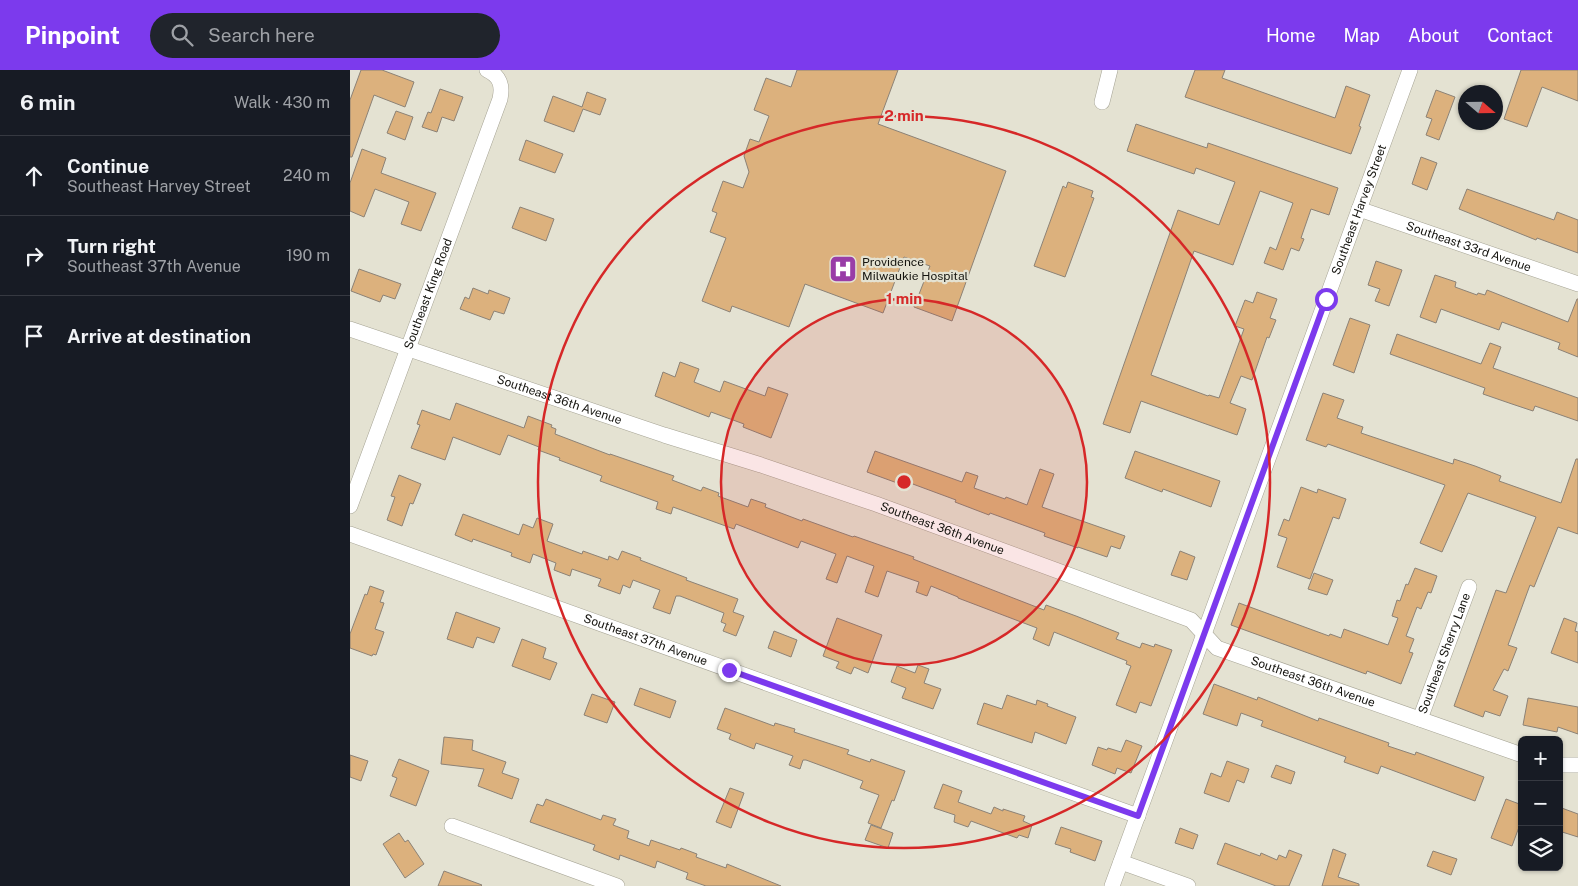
<!DOCTYPE html>
<meta charset="utf-8">
<style>
:root{--surface:#171b24;--page:#20242c;--text:#f1f3f6;--muted:#9ea1a6;--line:#363941;--accent:#7c3aed}
body{margin:0;font-family:"Public Sans",sans-serif;background:var(--page);color:var(--text)}
.controls{position:absolute;right:15px;bottom:15px;display:grid;overflow:hidden;border-radius:8px;box-shadow:0 1px 4px #0004}
.controls button{width:45px;height:45px;display:grid;place-items:center;padding:0;border:0;border-bottom:1px solid var(--line);background:var(--surface);color:var(--text);font:25px sans-serif}
.compass{position:absolute;left:1108px;top:15px;width:45px;height:45px;border-radius:50%;background:var(--surface);box-shadow:0 1px 4px #0004;rotate:110deg}
.stop{position:absolute;width:15px;height:15px;margin:-11px;border:4px solid #7c3aed;border-radius:50%;background:#fff}
.stop.end{background:#7c3aed;border-color:#fff;box-shadow:0 1px 5px #0008}
.list{margin:0;padding:0;list-style:none}
h2{display:flex;justify-content:space-between;align-items:center;height:65px;margin:0;padding:0 20px;font-size:21px}
h2 small{font-size:16px;font-weight:400;color:var(--muted)}
.list li{display:grid;grid-template-columns:32px 1fr auto;gap:15px;align-items:center;box-sizing:border-box;height:80px;padding:0 20px;border-top:1px solid var(--line)}
.list b{display:block;font-size:19px;white-space:nowrap}
.list p{margin:0;font-size:16px;white-space:nowrap;color:var(--muted)}
.list em{font-size:16px;font-style:normal;color:var(--muted)}
.icon{flex:none;width:28px;height:28px;fill:none;stroke:currentColor;stroke-width:2;stroke-linecap:round;stroke-linejoin:round}
.map{position:relative;flex:none;width:1228px;height:816px;overflow:hidden}
header{display:flex;align-items:center;gap:30px;box-sizing:border-box;height:70px;padding:0 25px;background:var(--accent);color:#fff}
header strong{font-size:24px}
nav{display:flex;gap:28px;margin-inline-start:auto;font-size:18px}
.search{width:350px;height:45px;background:var(--page);display:flex;align-items:center;gap:12px;box-sizing:border-box;padding:0 18px;border-radius:28px;color:var(--muted);font-size:19px}
main{display:flex}
aside{flex:1;background:var(--surface)}
.map>svg:first-child{display:block}
</style>
<header>
<strong>Pinpoint</strong>
<div class="search"><svg class="icon" aria-label="search" viewBox="0 0 24 24"><circle cx="10" cy="10" r="6"/><path d="M15 15l6 6"/></svg>Search here</div>
<nav><a>Home</a><a>Map</a><a>About</a><a>Contact</a></nav>
</header>
<main>
<aside>
<h2>6 min<small>Walk · 430 m</small></h2>
<ul class="list">
<li><svg class="icon" aria-label="ahead" viewBox="0 0 24 24"><path d="M12 20V5M6 11l6-6 6 6"/></svg><div><b>Continue</b><p>Southeast Harvey Street</p></div><em>240 m</em></li>
<li><svg class="icon" aria-label="right" viewBox="0 0 24 24"><path d="M7 20v-9h11M14 6l5 5-5 5"/></svg><div><b>Turn right</b><p>Southeast 37th Avenue</p></div><em>190 m</em></li>
<li><svg class="icon" aria-label="arrive" viewBox="0 0 24 24"><path d="M6 21V4h12l-3 4 3 4H6"/></svg><div><b>Arrive at destination</b></div></li>
</ul>
</aside>
<div class="map">
<svg width="1228" height="816" viewBox="0 0 1228 816">
<rect width="100%" height="100%" fill="#e4e2d2"/>
<path fill="#dcb17d" stroke="#8c8276" d="M11,0H32L64,12L55,37L24,25L2,87H0V30Z
M447,0H548L528,54L656,101L602,251L564,237L580,196L554,187L533,243L455,214L439,257L382,236L380,242L352,231L376,168L360,162L367,143L362,141L373,111L393,118L399,102L394,86L400,69L409,72L419,46L404,40L416,8L441,17Z
M845,0H875L872,8L985,48L996,16L1020,25L1009,56L1011,57L1001,84L835,27Z
M1171,0H1228V31L1192,17L1177,57L1154,49Z
M90,19L113,27L104,51L92,47L87,62L72,57L78,42L81,43Z
M1086,20L1105,27L1089,70L1076,65L1082,49L1076,47Z
M237,22L256,29L250,45L233,39L224,62L194,51L203,26L232,37Z
M46,41L63,47L55,70L37,63Z
M786,54L857,78L858,73L988,118L979,145L961,139L951,168L954,169L949,181L941,178L933,200L914,193L920,177L926,180L943,133L910,121L883,195L844,181L801,305L858,326L859,325L869,328L894,259L885,256L895,230L903,233L907,222L927,229L920,248L926,250L919,268L917,267L902,310L891,306L880,333L896,339L887,365L791,331L780,363L753,354L828,140L869,155L885,112L846,98L844,104L777,81Z
M176,70L213,84L205,103L169,90Z
M12,79L36,88L31,103L86,123L71,161L51,154L59,132L25,119L14,147L0,141V113Z
M1071,87L1087,93L1077,120L1062,114Z
M718,112L743,121L741,127L744,128L715,207L684,196L713,116L716,118Z
M1117,119L1204,150L1207,142L1228,150V183L1187,168L1186,170L1109,139Z
M170,137L204,149L196,171L162,158Z
M1026,191L1052,200L1039,236L1025,231L1030,219L1018,215Z
M9,199L51,214L45,229L33,225L30,232L1,221Z
M1085,205L1106,212L1105,217L1127,225L1128,223L1135,225L1137,220L1218,252L1227,229H1228V287L1208,279L1210,273L1152,252L1149,260L1091,239L1086,253L1070,247Z
M123,218L138,224L139,220L160,228L154,244L144,241L140,250L110,239L115,227L119,229Z
M1000,248L1020,255L1004,303L983,295Z
M1047,264L1131,294L1140,273L1151,277L1143,298L1228,328V351L1185,336L1183,341L1162,334L1133,324L1135,318L1040,284Z
M330,292L349,299L344,312L370,322L374,311L415,326L418,317L438,324L421,368L393,357L394,354L361,342L359,347L305,326L313,302L325,307Z
M973,323L994,330L987,348L1013,357L1011,363L1103,394L1104,389L1125,396L1151,406L1149,411L1211,433L1226,389H1228V464L1208,457L1184,517L1180,515L1158,575L1167,578L1158,601L1154,599L1143,620L1158,626L1150,646L1135,641L1133,647L1104,636L1146,520L1156,523L1186,447L1118,423L1092,482L1070,473L1095,415L978,374L976,377L956,370Z
M106,333L174,358L178,346L202,355L201,357L206,359L205,364L260,385V384L324,406L322,410L351,421L353,417L369,423L368,426L398,437L401,429L416,434L415,437L452,451L453,449L503,467L504,466L564,487L563,489L694,540L696,535L726,546L769,563L766,569L790,578L792,573L804,577L805,574L822,580L801,636L790,632L786,643L766,635L781,596L776,594L777,591L704,562L699,576L683,569L687,558L608,528V527L581,516L577,526L566,522L569,512L537,501L528,527L515,522L524,496L497,486L487,513L476,509L486,484L451,471L448,478L386,454L384,459L323,437L321,444L306,439L308,432L250,411L252,406L209,390L210,388L188,380L189,377L158,365L150,385L103,367L95,390L61,378L70,355L67,354L72,340L100,350Z
M525,381L612,412L616,402L628,406L624,418L655,429L656,427L677,435L690,399L704,404L692,437L775,466L770,479L761,476L757,487L728,477V478L694,466L695,463L640,443L639,445L605,432L606,430L552,410L550,414L517,402Z
M785,381L870,411L861,437L813,419L812,422L775,408Z
M49,405L71,414L63,434L60,433L52,456L37,450L45,427L41,426Z
M951,417L967,423L968,419L996,429L989,449L983,447L960,509L927,497L937,468L928,465L934,449L939,451Z
M113,444L169,465L173,454L183,458L187,448L203,454L197,471L232,484L233,481L258,490L259,486L268,490L272,481L291,488L290,490L337,508L336,510L388,529L383,542L394,546L386,566L373,561L376,554L371,552L374,543L330,526H326L320,544L303,538L310,520L283,510L280,518L273,515L270,524L248,516L251,509L222,499L220,506L204,500L206,493L183,484L180,493L161,486L162,483L123,469L122,472L105,465Z
M830,481L845,487L837,510L821,505Z
M1065,498L1087,506L1081,523L1078,522L1071,539L1067,537L1056,566L1064,569L1059,582L1063,583L1051,614L1017,601L1016,604L1013,603L881,555L889,533L979,566L980,564L991,568L994,559L1038,575L1048,548L1042,546L1047,530L1050,531L1056,514L1058,515Z
M964,503L983,510L977,525L958,519Z
M20,516L34,521L30,532L34,533L25,559L34,562L26,585L23,584L22,586L0,578V564L15,524L17,525Z
M106,542L150,558L144,573L127,567L123,578L97,569Z
M487,548L532,565L518,603L504,597L501,604L486,598L489,592L473,586Z
M1214,548L1227,553L1225,561L1228,562V593L1201,583Z
M424,561L447,570L441,587L418,578Z
M172,569L196,578L193,588L207,593L200,610L162,596Z
M568,595L579,599L574,613L591,619L583,639L552,628L556,618L541,612L547,596L565,603Z
M864,614L907,630L908,627L968,651L969,648L1039,673L1038,676L1065,685L1066,682L1134,707L1125,731L1031,696L1028,704L994,692L996,687L911,656L913,651L891,643L887,656L853,644Z
M290,618L326,631L320,648L284,635Z
M242,624L265,632L257,653L234,645Z
M657,625L686,635L687,630L698,634L697,636L726,647L716,674L685,662L682,673L627,654L634,633L652,639Z
M1178,628L1228,637V664L1208,657L1207,662L1173,655Z
M375,638L424,656L425,653L445,659L444,662L499,680L497,684L520,692L521,689L555,701L544,731L542,730L531,758L518,753L529,725L510,718L513,711L456,690H453L450,699L439,695L443,686L406,673L404,679L379,669L381,664L367,659Z
M94,667L123,670L122,680L156,692L152,703L169,709L162,729L128,716L134,699L91,694Z
M776,670L792,676L781,703L767,698L765,704L742,695L748,677L757,680L758,678L771,682Z
M0,685L18,691L11,711L0,707Z
M49,689L79,701L66,736L40,726L47,708L42,706Z
M877,691L899,699L894,713L887,710L879,732L854,723L861,703L871,707Z
M926,695L945,702L941,714L921,707Z
M593,714L612,721L608,732L641,744L644,737L653,741V739L675,746L673,751L682,755L678,768L669,765L667,768L621,751L618,757L604,752L605,745L584,738Z
M380,718L394,723L381,758L366,752Z
M196,729L251,750L253,745L266,749L263,755L279,761L277,768L299,776L301,770L330,780L331,778L347,784L346,787L376,798L377,794L431,816H356L336,809L338,803L307,791L305,798L270,785L269,790L243,780L245,775L180,752L187,734L193,736Z
M1156,729L1172,735V749L1162,776L1141,768Z
M1209,737L1228,744V767L1209,761Z
M521,755L543,763L538,778L515,770Z
M711,757L752,771L745,791L720,782L721,779L705,774Z
M830,758L848,765L843,779L825,773Z
M49,763L55,772L58,770L74,794L55,808L33,774Z
M875,773L910,786L911,783L927,790L929,785L936,788L939,780L952,785L939,816H926L867,794Z
M983,779L996,784L988,807L1009,814V816H972Z
M1083,781L1107,789L1101,805L1077,796Z
M94,801L132,815L131,816H88Z"/>
<g fill="none" stroke-linecap="round" stroke-linejoin="round">
<g stroke="#a6a495" stroke-width="16">
<g id="minor">
<path d="M752,32L760,0"/>
<path id="s1" d="M1009,139L1228,214"/>
<path id="s2" d="M0,259L314,365L411,395L526,434L841,550L867,578L1172,685"/>
<path id="s3" d="M0,436L150,29C153,15 150,6 137,0"/>
<path id="s4" d="M0,464L788,746"/>
<path id="s5" d="M1070,649L1119,517"/>
<path d="M1209,695H1228"/>
<path d="M102,756L267,816"/>
<path d="M771,792L838,816"/>
<path id="s6" d="M762,816L1060,0"/>
</g>
</g>
<use href="#minor" stroke="#fff" stroke-width="15"/>
</g>
<g fill="none" stroke-linecap="round" stroke-linejoin="round">
<path stroke="#7c3aed" stroke-width="6" d="M379,600L788,746L976,229"/>
</g>
<circle cx="554" cy="412" r="183" fill="#d62828" fill-opacity=".12"/>
<g fill="none" stroke="#d62828" stroke-width="2.5">
<circle cx="554" cy="412" r="183"/>
<circle cx="554" cy="412" r="366"/>
</g>
<defs>
<g id="hospital-square" transform="scale(1.4375)"><rect x="-9" y="-9" width="18" height="18" rx="4" fill="#993da7" stroke="#e4e2d2"/><path d="M-5-5h3v3.5h4V-5h3V5h-3V1.5h-4V5h-3Z" fill="#fff"/></g>
</defs>
<g fill-rule="evenodd">
<use href="#hospital-square" x="493" y="199"/>
</g>
<g text-anchor="middle" dominant-baseline="central" stroke-width="4.5" stroke-linejoin="round" paint-order="stroke">
<g font-size="12" fill="#15140f" stroke="#e4e2d2">
<text stroke="none"><textPath href="#s6" startOffset="720">Southeast Harvey Street</textPath></text>
<text stroke="none"><textPath href="#s1" startOffset="116">Southeast 33rd Avenue</textPath></text>
<text stroke="none"><textPath href="#s3" startOffset="226">Southeast King Road</textPath></text>
<text stroke="none"><textPath href="#s2" startOffset="221">Southeast 36th Avenue</textPath></text>
<text stroke="none"><textPath href="#s2" startOffset="625">Southeast 36th Avenue</textPath></text>
<text stroke="none"><textPath href="#s4" startOffset="314">Southeast 37th Avenue</textPath></text>
<text stroke="none"><textPath href="#s5" startOffset="70">Southeast Sherry Lane</textPath></text>
<text stroke="none"><textPath href="#s2" startOffset="1030">Southeast 36th Avenue</textPath></text>
</g>
<g font-size="12" fill="#15140f" stroke="#e4e2d2" text-anchor="start">
<text x="512" y="192">Providence<tspan x="512" dy="14">Milwaukie Hospital</tspan></text>
</g>
</g>
<circle cx="554" cy="412" r="8" fill="#d62828" stroke="#e4e2d2" stroke-width="2.5"/>
<g font-size="15" text-anchor="middle" font-weight="bold" fill="#d62828" stroke="#e4e2d2" stroke-width="4.5" stroke-linejoin="round" paint-order="stroke">
<text x="554" y="51">2 min</text>
<text x="554" y="234">1 min</text>
</g>
</svg>
<div class="controls">
<button>+</button>
<button>−</button>
<button><svg class="icon" aria-label="layers" viewBox="0 0 24 24"><path d="M12 4l9 5-9 5-9-5zM3 14l9 5 9-5"/></svg></button>
</div>
<svg class="compass" viewBox="-18 -18 36 36"><path d="M0-13l5 13h-10z" fill="#e53935"/><path d="M0 13l5-13h-10z" fill="#9ea1a6"/></svg>
<div class="stop" style="left:976px;top:229px"></div>
<div class="stop end" style="left:379px;top:600px"></div>
</div>
</main>
